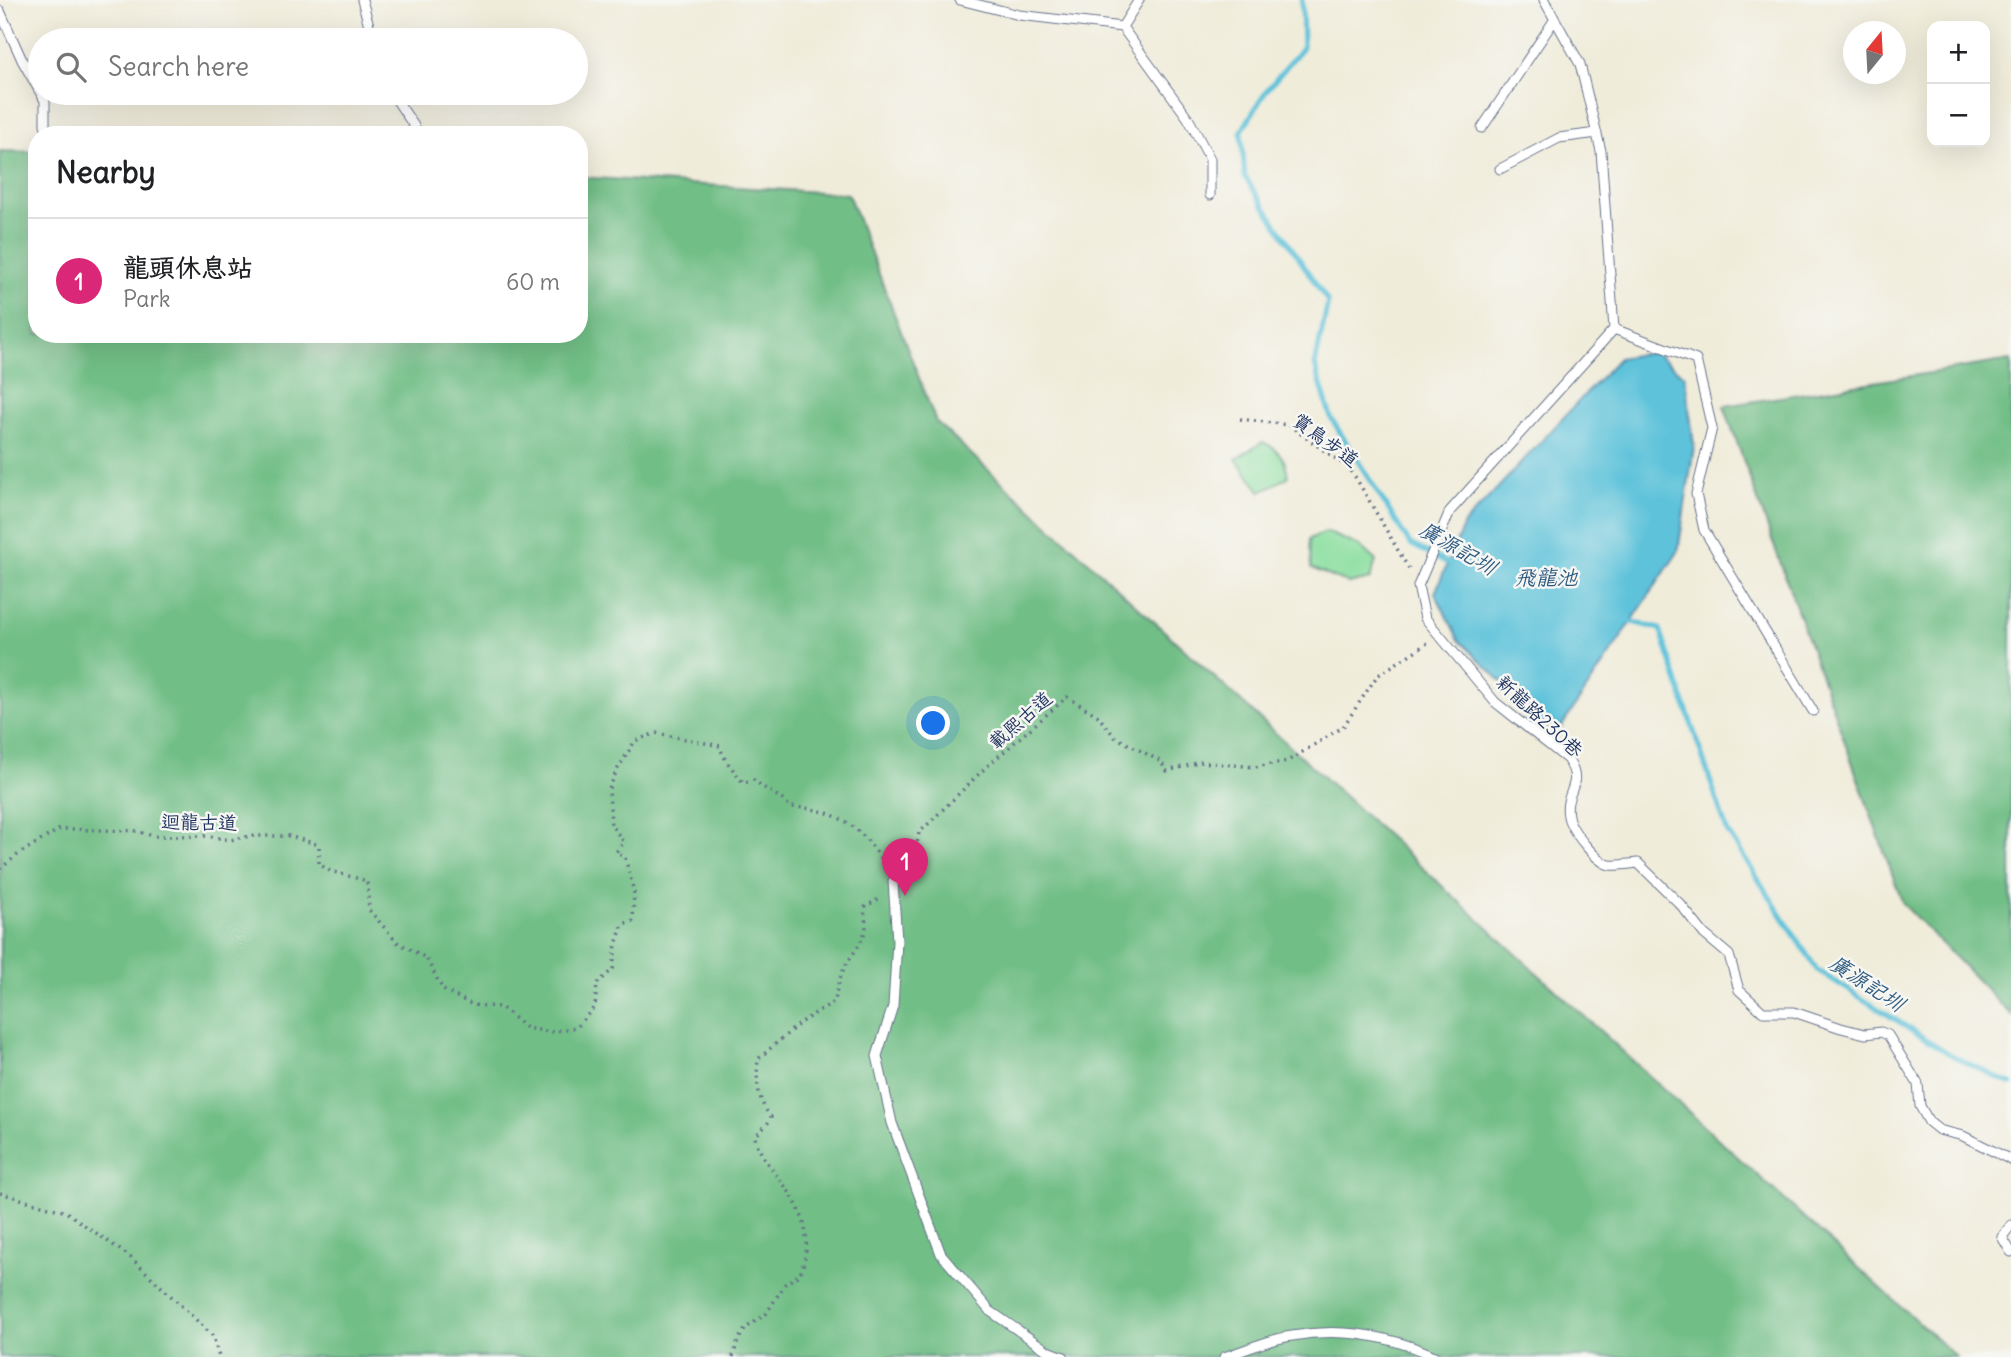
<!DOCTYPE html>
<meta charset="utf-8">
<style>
:root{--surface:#fff;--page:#f2f2f2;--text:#202124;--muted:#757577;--line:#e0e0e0;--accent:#db2777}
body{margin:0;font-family:Delius,"LXGW WenKai TC",sans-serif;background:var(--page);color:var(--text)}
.controls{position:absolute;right:21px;top:21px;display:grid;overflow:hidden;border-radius:14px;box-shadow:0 7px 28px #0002}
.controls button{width:63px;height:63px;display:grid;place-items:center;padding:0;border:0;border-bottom:2px solid var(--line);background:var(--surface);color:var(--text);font:35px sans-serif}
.compass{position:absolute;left:1843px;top:21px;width:63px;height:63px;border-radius:50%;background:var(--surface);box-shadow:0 7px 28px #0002;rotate:18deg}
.you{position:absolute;left:934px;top:724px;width:24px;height:24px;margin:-18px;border:5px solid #fff;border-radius:50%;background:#1a73e8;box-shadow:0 0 0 10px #1a73e833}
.badge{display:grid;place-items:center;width:46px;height:46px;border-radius:50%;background:var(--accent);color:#fff;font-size:23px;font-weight:700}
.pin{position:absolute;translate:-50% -58px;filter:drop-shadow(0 2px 4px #0008)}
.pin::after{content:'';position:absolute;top:37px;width:24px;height:21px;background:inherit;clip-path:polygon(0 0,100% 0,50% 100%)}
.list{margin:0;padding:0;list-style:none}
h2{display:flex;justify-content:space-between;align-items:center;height:91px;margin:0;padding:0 28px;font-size:30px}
h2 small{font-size:23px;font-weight:400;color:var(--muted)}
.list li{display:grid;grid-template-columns:46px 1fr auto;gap:21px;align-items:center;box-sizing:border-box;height:126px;padding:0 28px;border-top:2px solid var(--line)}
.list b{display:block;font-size:26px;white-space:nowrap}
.list p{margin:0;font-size:23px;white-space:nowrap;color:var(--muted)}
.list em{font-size:23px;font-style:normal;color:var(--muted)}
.icon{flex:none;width:38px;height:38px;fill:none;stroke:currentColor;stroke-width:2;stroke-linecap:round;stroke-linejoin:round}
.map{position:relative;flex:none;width:2011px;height:1357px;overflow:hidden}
.search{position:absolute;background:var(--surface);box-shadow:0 7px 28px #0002;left:28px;top:28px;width:560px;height:77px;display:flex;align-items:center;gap:18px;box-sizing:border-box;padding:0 24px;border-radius:38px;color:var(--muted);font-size:26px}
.panel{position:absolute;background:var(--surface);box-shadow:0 7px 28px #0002;left:28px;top:126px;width:560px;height:217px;border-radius:28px}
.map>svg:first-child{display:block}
</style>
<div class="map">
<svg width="2011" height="1357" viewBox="0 0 2011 1357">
<rect width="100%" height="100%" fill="#f6f6f2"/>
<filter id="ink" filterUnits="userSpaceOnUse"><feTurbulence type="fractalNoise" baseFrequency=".0143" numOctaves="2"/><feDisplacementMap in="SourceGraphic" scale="14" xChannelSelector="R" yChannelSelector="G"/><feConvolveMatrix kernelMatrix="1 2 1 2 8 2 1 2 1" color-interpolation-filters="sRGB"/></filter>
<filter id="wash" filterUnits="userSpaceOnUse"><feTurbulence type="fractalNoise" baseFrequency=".00686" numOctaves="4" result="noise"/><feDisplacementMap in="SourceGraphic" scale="28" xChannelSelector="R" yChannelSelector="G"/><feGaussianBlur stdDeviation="1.57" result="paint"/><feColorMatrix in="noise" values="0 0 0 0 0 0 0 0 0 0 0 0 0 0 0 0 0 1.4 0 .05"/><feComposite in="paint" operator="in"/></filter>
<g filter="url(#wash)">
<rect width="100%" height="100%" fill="#f0ecda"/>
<path fill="#8cdfa0" stroke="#54877f" stroke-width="2" d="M1263,442C1280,450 1286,459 1288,477L1261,492L1236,459Z
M1326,532L1360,546L1376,561L1370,579L1349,584L1311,568L1309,539Z"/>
<path fill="#71be86" stroke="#467672" stroke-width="2" d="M0,151L37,152V334H579V177L848,194L936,422L1956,1357H0Z
M2011,360V1015L1903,904L1724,406Z"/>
<path fill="#5dc2da" stroke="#3c789c" stroke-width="2" d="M1654,352L1685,376L1694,446L1678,552L1556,735L1459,640L1435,593L1464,524L1619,358Z"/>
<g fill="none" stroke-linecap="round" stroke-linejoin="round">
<path stroke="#5dc2da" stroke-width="5" d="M1302,0L1303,47L1266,91L1241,132L1245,177L1328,302L1315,365L1331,418L1410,544L1453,566
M1624,620L1660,629L1727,831L1817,970L1953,1056L2011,1084"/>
</g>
</g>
<g filter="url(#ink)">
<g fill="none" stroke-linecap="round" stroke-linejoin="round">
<g stroke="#667189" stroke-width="11">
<path id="service" d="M362,0L373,40
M960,0L1019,15L1122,27L1188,118L1210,159V195
M1544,0L1580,64L1601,151L1614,329L1450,511L1418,586L1425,618L1495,702L1567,759C1586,785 1563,791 1568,816C1570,829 1597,863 1610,865C1618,866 1629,864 1638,863L1681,905L1704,934L1729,955L1739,990L1763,1012H1794L1841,1028L1865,1034L1881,1032L1888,1035L1918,1084L1920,1106L1929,1122L1939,1130L1963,1136L2011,1160
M0,11L22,60L40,92
M1122,27L1139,0
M41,93L45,101V125
M392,93L420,135
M1482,128L1555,19
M1500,169L1559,138L1597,133
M1614,329L1696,360L1712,428L1696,494L1704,530L1813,711
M893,881L897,941L893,1006L877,1056L892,1123L941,1254L990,1311L1048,1351L1064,1357
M2011,1225L2002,1237L2011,1252
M1224,1357C1246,1350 1269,1339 1292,1336C1342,1327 1391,1336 1437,1357"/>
</g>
<path stroke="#667189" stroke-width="3.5" stroke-dasharray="2 5" stroke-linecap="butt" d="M1240,419L1288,425L1346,466L1356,478L1410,571
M0,869L20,853L60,829L136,831L153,836H207L230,840L251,836H289L319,845V864L330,871L367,881L369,910L397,942L426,958L443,990L473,1005L501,1007L526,1028L551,1032L577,1027L595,1006L597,984L613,969L616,944L623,924L633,921L634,892L625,857L616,852L624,842L611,825L609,789L617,770L635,741L656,733L720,746C724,762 734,769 743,783L754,780C766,791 780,795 790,807C837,808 866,829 887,870
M902,872L914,859L919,833L985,768L1067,697L1097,715L1115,737L1160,761L1167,771L1201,762L1255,767L1288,761L1343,727L1377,676L1429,642
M0,1193L66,1212L129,1256L213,1336L219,1357
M733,1357L738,1340L746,1328L766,1314L785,1284L800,1274C813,1241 805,1212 784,1185C773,1170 759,1155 755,1137C761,1129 768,1126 771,1117C757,1100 756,1080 758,1059L801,1022L835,1001C837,988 841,971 849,960C855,951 862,942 865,931C868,922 862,915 866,905L875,902L881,896"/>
<use href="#service" stroke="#fff" stroke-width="9"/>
</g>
</g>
<g text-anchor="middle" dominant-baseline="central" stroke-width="5" stroke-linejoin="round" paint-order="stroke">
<g font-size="19" fill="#1b2f5e" stroke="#f6f6f2">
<text transform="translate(1326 440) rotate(36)">賞鳥步道</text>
<text transform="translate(1540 716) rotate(43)">新龍路230巷</text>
<text transform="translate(1020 720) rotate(-41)">載熙古道</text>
<text transform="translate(199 822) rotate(1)">迴龍古道</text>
</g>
<g font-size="21" font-style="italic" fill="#2f5b83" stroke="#f6f6f2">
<text transform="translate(1458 548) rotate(30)">廣源記圳</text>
<text x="1546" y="577">飛龍池</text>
<text transform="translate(1867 983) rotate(33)">廣源記圳</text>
</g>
</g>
</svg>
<div class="controls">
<button>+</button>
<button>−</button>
</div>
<svg class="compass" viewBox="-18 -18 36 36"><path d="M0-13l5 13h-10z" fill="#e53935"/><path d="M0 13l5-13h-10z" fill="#757577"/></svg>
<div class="you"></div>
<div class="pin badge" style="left:905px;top:896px">1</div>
<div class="search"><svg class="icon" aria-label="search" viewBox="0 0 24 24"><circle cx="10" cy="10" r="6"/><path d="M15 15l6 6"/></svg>Search here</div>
<section class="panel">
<h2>Nearby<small></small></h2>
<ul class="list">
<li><span class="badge">1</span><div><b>龍頭休息站</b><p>Park</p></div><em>60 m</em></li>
</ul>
</section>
</div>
